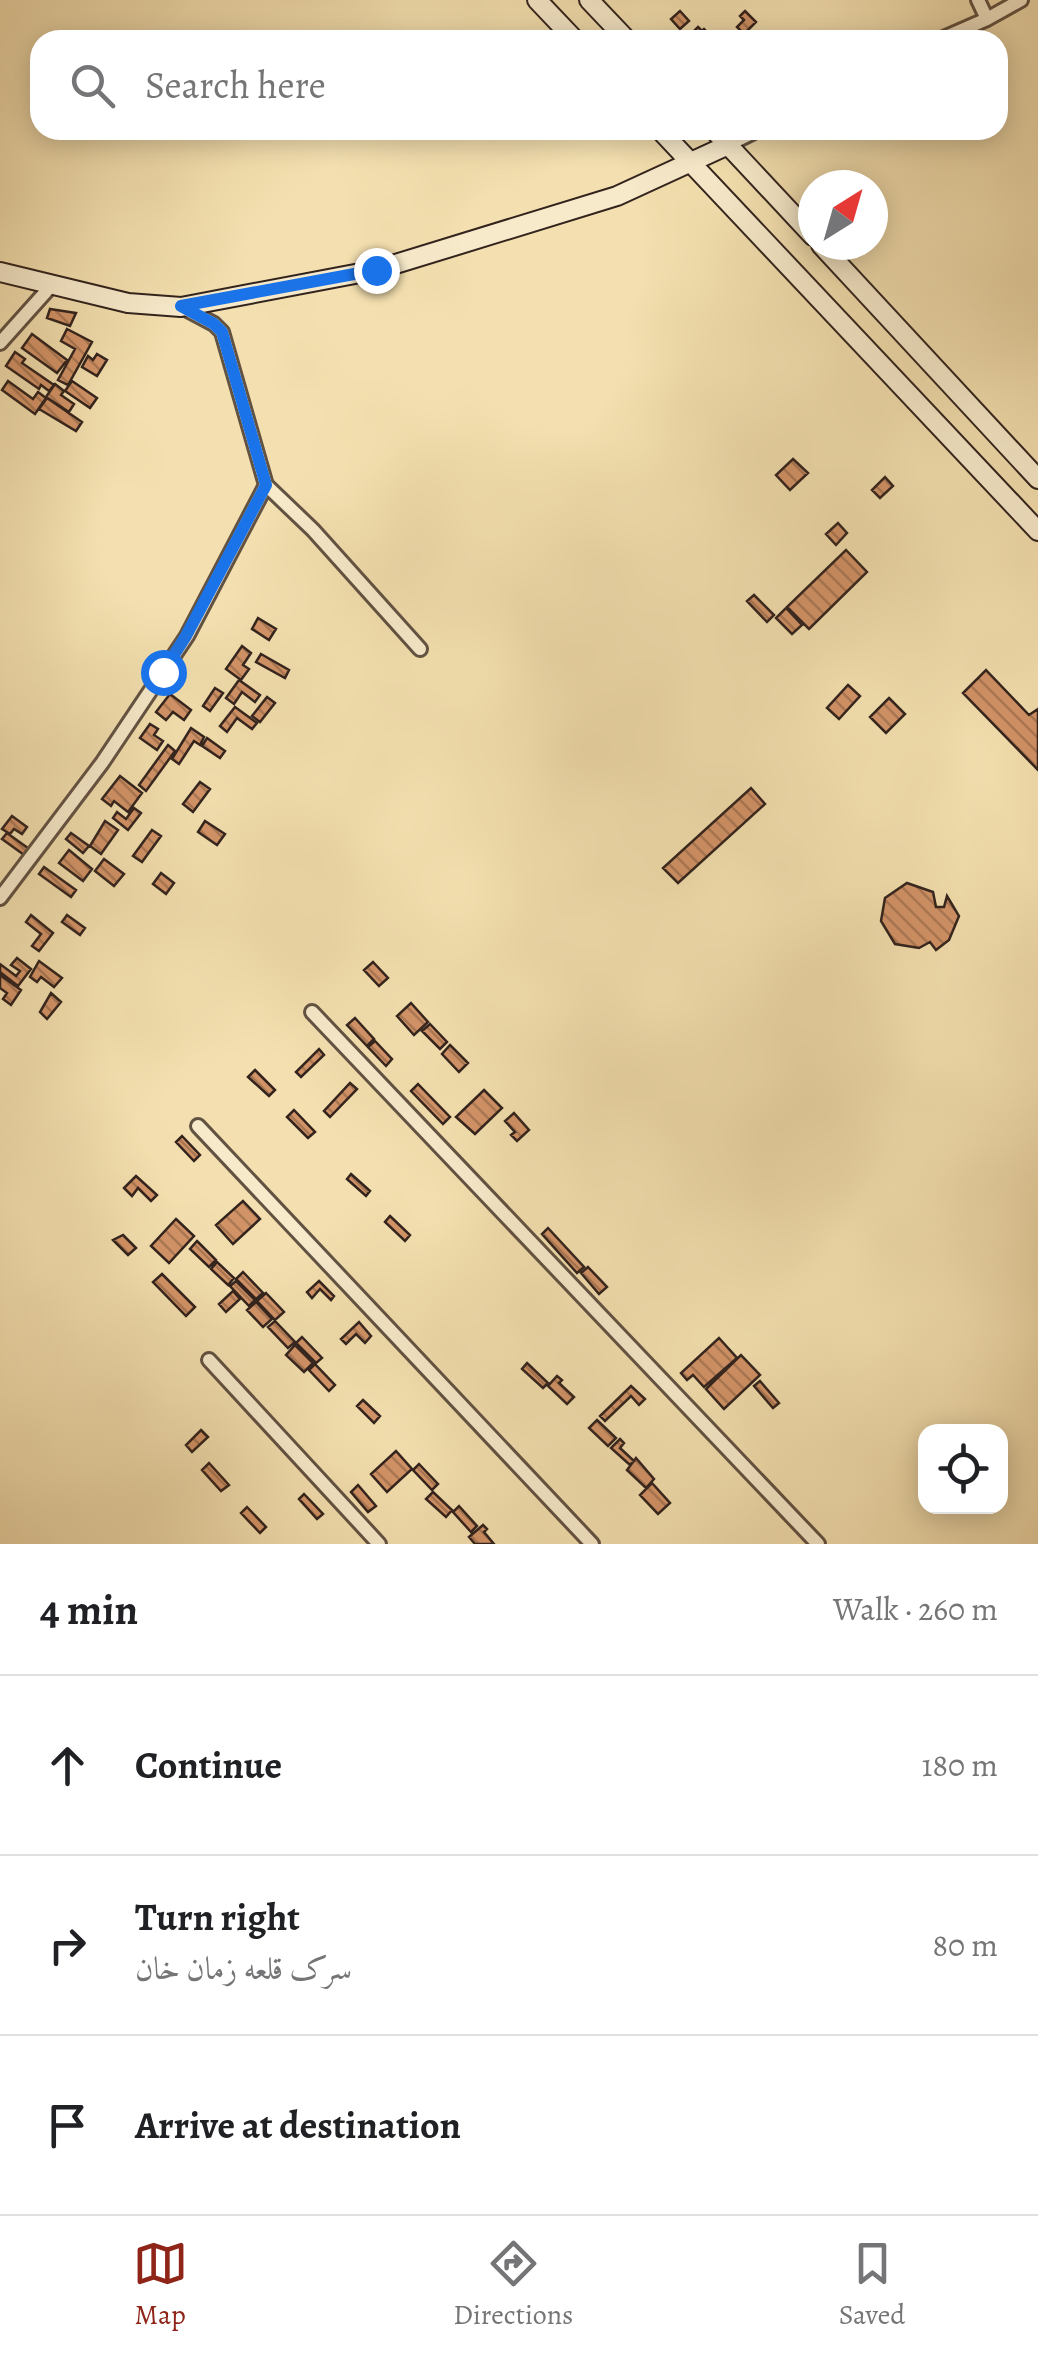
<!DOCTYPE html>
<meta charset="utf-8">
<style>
:root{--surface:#fff;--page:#f6f6f6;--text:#202124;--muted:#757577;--line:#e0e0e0;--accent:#8f2418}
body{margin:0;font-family:Alegreya,Amiri,serif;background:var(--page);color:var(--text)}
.controls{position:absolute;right:30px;bottom:30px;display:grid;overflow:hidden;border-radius:20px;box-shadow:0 5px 25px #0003}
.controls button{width:90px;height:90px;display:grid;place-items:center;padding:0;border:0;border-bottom:2px solid var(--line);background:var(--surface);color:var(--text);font:50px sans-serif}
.compass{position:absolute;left:798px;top:170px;width:90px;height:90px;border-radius:50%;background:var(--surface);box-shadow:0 5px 25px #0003;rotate:37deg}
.stop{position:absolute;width:30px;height:30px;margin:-22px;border:8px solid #1a73e8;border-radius:50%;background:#fff}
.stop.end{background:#1a73e8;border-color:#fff;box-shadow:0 2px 10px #0008}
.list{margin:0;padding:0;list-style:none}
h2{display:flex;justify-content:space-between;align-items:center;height:130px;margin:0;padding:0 40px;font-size:42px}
h2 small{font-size:32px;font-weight:400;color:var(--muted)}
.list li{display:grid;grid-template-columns:65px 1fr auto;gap:30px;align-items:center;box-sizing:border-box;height:180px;padding:0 40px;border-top:2px solid var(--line)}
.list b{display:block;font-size:38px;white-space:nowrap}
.list p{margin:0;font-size:32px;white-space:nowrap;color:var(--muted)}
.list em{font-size:32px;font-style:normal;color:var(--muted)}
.icon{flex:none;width:55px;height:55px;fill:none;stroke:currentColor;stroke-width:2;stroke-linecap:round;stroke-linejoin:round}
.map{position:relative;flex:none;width:1038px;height:1544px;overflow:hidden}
.search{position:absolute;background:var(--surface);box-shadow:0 5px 25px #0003;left:30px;right:30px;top:30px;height:110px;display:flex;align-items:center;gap:25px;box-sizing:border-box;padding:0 35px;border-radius:30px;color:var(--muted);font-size:38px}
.sheet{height:670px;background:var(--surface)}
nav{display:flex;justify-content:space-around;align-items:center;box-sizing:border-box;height:140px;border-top:2px solid var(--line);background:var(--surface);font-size:28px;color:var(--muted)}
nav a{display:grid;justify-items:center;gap:5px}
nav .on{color:var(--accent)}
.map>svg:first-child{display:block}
</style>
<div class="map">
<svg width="1038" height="1544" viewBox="0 0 1038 1544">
<defs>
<pattern id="building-back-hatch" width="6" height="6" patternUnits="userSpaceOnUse" patternTransform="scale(2.5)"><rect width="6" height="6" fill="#d29367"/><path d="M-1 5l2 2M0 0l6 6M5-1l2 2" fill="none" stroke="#ab7854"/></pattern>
</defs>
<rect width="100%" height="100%" fill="#f3dfaf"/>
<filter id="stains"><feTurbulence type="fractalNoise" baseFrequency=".002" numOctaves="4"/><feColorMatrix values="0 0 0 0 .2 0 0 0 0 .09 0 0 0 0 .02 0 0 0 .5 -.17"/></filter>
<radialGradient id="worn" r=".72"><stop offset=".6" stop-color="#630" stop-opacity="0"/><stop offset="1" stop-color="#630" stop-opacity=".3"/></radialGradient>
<path fill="url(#building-back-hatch)" stroke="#32231d" stroke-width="2.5" d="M680,11L689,21L680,29L671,19Z
M745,11L756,22L744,34L737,27L744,20L740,16Z
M698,27L702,31L704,29L715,40H699L692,33Z
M50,309L76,313L70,326L47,318Z
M67,329L92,342L68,385L58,380L75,349L61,341Z
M32,334L67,360L57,373L22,348Z
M15,352L25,359L22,363L54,385L49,391L41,385L39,389L6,366Z
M97,354L107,360L97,376L82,367L88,356L93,360Z
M8,381L33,399L38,392L46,398L35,414L2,390Z
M72,381L97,398L90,408L65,391Z
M55,384L64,391L61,395L74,404L69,412L46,397Z
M47,398L82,422L76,431L39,409Z
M793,459L808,473L790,490L776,475Z
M885,477L893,486L880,498L872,490Z
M838,523L847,533L836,545L826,534Z
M846,550L867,572L809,629L787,607Z
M754,595L774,615L767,622L747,601Z
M786,608L802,625L792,634L776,618Z
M258,618L276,629L269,640L252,629Z
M242,646L251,653L243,665L249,669L241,680L226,669Z
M261,654L289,670L285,678L256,662Z
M986,670L1029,715L1038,709V770L963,693Z
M239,680L260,695L255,702L242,692L234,704L226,698Z
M848,685L860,696L839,719L827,708Z
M215,688L223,693L210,711L203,706Z
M170,694L191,710L184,720L173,712L166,720L156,712Z
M267,697L275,703L260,722L252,716Z
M889,698L905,714L886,733L870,717Z
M235,707L257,723L252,729L237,718L227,732L220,726Z
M150,724L158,729L154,735L163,741L157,750L140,738Z
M191,728L204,737L200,745L194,741L179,764L172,759Z
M207,738L225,751L220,758L202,746Z
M168,745L175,751L146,791L139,785Z
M120,776L142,793L128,812L114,801L111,806L102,799Z
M200,782L210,789L193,812L183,804Z
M751,788L765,804L678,883L663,868Z
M134,808L141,813L128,830L113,818L117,812L126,819Z
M12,816L27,827L22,834L14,829L10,834L2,829Z
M105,821L118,830L101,854L90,846Z
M205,821L225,834L217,845L198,832Z
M152,830L161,836L142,862L133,856Z
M7,833L32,851L27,857L2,839Z
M71,833L89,846L83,853L66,839Z
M69,850L92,869L83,881L59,863Z
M104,859L124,874L114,886L95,871Z
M44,867L76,890L71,897L39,874Z
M161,873L174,883L166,894L153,884Z
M907,883L933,892L936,907H944L947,896L959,916L949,940L936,950L930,942L919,948L895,944L881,921L885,898Z
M31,915L53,933L39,951L32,946L41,934L26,922Z
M67,915L85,928L80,935L62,922Z
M17,958L31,969L18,986L0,972V964L16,976L20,971L11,965Z
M39,961L62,978L54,987L41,977L37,982L30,977Z
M373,962L388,978L379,986L364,970Z
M0,975L21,990L11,1005L3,999L7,993L0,988Z
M51,993L61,1002L47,1019L40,1012Z
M411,1003L428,1022L414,1035L397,1016Z
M355,1018L374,1039L367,1046L347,1025Z
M430,1024L447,1042L440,1049L422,1031Z
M375,1041L392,1059L386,1066L368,1047Z
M450,1045L468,1063L459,1072L442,1054Z
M319,1049L324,1055L301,1077L296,1072Z
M255,1070L275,1090L269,1096L248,1077Z
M350,1083L357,1089L330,1117L324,1111Z
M418,1084L450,1117L443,1124L411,1091Z
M484,1090L502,1108L475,1134L456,1117Z
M294,1110L315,1132L308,1138L287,1117Z
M514,1113L529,1130L517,1141L511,1135L515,1132L505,1121Z
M182,1136L200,1155L194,1161L176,1142Z
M351,1174L370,1191L366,1196L347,1179Z
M136,1176L157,1195L151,1201L138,1188L132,1196L124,1188Z
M243,1201L260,1219L233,1244L216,1225Z
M390,1216L410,1235L405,1241L385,1222Z
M176,1219L194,1236L169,1263L151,1246Z
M548,1228L584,1267L577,1273L542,1234Z
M123,1235L136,1248L128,1255L113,1240Z
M197,1241L216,1260L209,1267L190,1249Z
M217,1262L234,1278L228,1285L211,1269Z
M588,1267L607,1287L599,1294L581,1273Z
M243,1272L263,1293L256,1299L236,1279Z
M162,1274L195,1307L186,1316L153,1282Z
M236,1281L255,1300L249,1306L230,1286Z
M319,1281L334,1296L331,1300L320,1289L312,1298L307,1292Z
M233,1291L240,1299L226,1312L219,1304Z
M266,1293L284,1312L275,1320L257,1301Z
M256,1302L272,1319L263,1327L247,1310Z
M275,1321L295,1342L288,1348L268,1327Z
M359,1322L371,1336L365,1343L356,1334L346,1344L341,1339Z
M302,1337L322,1358L316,1363L296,1343Z
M719,1338L737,1358L704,1387L693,1375L687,1380L681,1373Z
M295,1345L313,1363L304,1372L286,1355Z
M741,1355L760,1375L724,1409L706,1389Z
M527,1363L548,1383L543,1388L522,1369Z
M315,1364L335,1385L329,1391L309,1370Z
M557,1376L562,1380L559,1383L574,1397L567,1404L548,1386Z
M760,1381L779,1403L773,1408L754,1386Z
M631,1386L645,1399L639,1405L631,1396L605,1421L600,1416Z
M363,1400L380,1416L374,1423L357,1406Z
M597,1420L616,1438L608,1446L589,1428Z
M201,1430L208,1437L192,1452L186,1445Z
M620,1439L624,1443L620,1448L634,1461L630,1465L611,1448Z
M396,1451L412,1469L387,1492L371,1474Z
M636,1458L654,1479L646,1488L627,1470Z
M209,1463L229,1485L221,1491L202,1470Z
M419,1464L438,1484L432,1490L413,1470Z
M652,1483L670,1503L658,1514L640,1495Z
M358,1485L376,1506L368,1512L351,1492Z
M433,1492L452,1510L446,1517L426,1499Z
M304,1494L323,1514L317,1519L299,1499Z
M459,1506L477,1526L471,1532L453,1512Z
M247,1507L266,1527L260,1533L241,1513Z
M483,1525L487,1529L484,1532L494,1544H475L469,1537Z"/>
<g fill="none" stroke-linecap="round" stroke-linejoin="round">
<g stroke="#625242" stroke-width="18">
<path id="street" d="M978,0L987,19
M939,40L987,19L1021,0
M728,145L758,130
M182,307L214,324L222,332L266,485L313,530L420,649
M0,343L51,286
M0,898L102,763L187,636L266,485
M312,1012L818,1544
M198,1126L592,1544
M209,1360L379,1544"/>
</g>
<g stroke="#32231d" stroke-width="22">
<path id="secondary" d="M537,0L575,40
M589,0L627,40
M660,130L1038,531
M714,130L813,236
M821,245L1038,479
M0,272L128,303L181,307L376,270L617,196L728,145"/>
</g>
<use href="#street" stroke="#f7eacb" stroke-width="12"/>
<use href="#secondary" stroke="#f7eacb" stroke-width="18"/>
</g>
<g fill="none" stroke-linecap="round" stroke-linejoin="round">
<path stroke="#1a73e8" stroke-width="12" d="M163,672L186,636L266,485L222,332L214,324L181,306L376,270"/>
</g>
<rect width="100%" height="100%" filter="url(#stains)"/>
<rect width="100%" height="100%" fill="url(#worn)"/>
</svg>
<div class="controls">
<button><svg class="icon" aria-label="locate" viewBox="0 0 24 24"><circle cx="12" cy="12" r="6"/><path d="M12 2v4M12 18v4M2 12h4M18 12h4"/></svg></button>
</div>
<svg class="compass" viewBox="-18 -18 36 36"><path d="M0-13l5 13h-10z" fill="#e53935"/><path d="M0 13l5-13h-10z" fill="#757577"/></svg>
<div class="stop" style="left:163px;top:672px"></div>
<div class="stop end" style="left:376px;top:270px"></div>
<div class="search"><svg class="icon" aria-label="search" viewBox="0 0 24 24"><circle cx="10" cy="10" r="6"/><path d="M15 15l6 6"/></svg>Search here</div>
</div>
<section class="sheet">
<h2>4 min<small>Walk · 260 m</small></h2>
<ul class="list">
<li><svg class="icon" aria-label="ahead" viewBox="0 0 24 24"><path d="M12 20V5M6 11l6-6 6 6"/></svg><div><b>Continue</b></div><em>180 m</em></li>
<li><svg class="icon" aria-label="right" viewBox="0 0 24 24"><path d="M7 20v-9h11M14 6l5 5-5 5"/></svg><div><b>Turn right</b><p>سرک قلعه زمان خان</p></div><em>80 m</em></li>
<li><svg class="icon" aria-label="arrive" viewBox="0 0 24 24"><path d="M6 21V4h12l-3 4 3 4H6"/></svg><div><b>Arrive at destination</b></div></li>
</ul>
</section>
<nav>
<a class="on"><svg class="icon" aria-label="map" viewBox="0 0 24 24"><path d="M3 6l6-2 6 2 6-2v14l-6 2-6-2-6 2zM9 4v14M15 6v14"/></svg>Map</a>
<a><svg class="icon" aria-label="directions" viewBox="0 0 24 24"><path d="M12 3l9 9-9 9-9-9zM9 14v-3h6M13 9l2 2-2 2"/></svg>Directions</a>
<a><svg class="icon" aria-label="saved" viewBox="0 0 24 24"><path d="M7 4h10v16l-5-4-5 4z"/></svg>Saved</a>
</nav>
